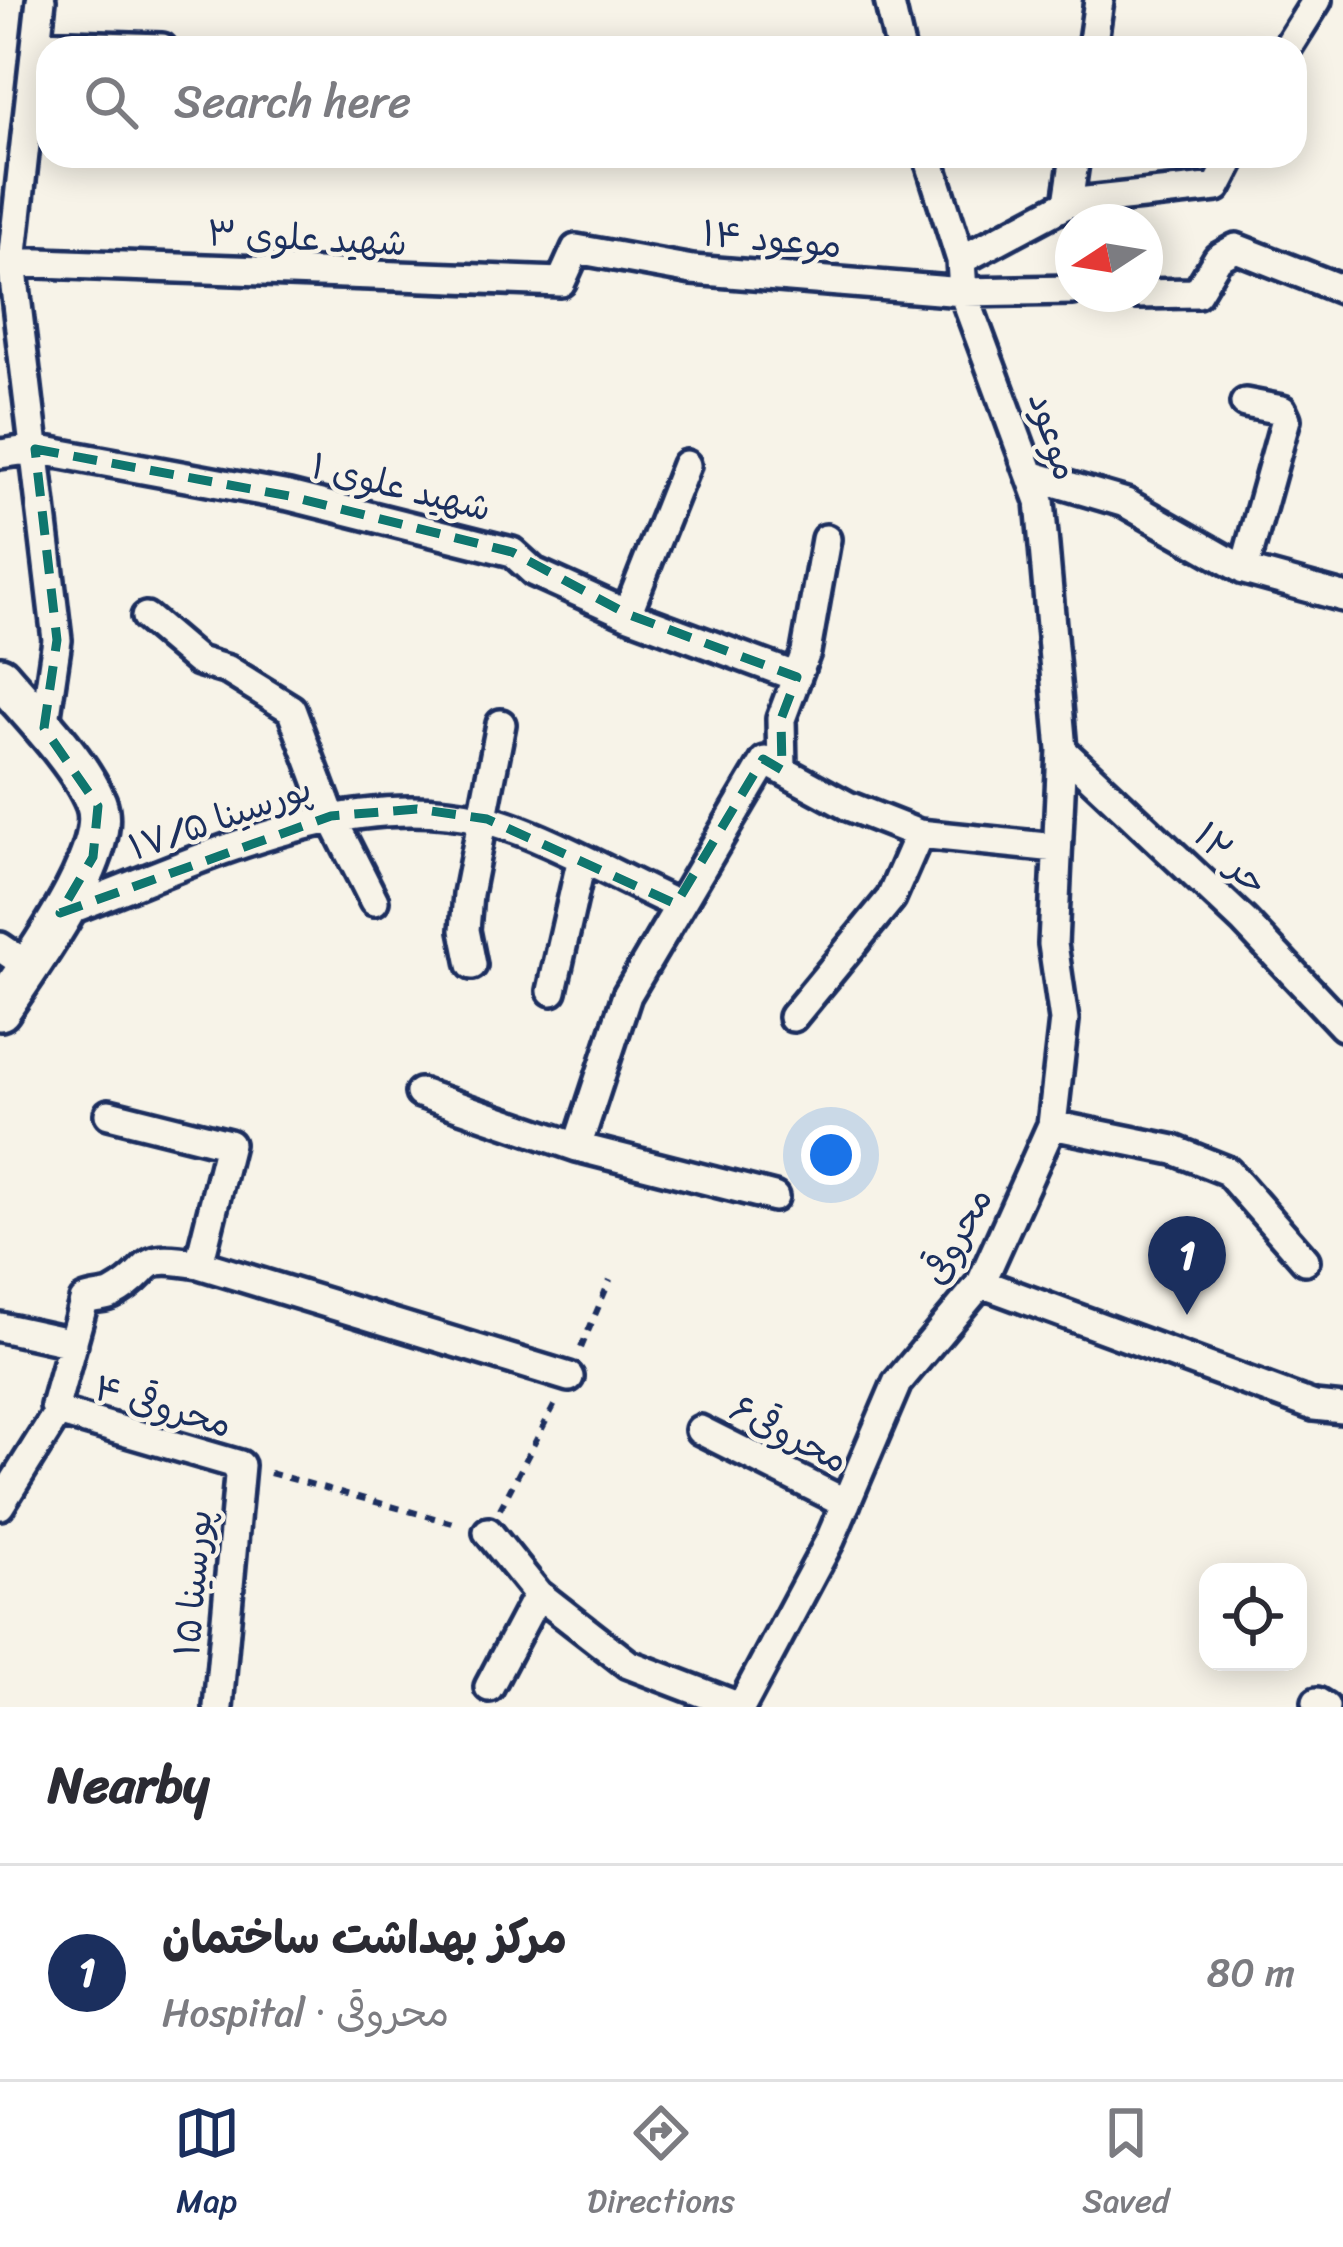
<!DOCTYPE html>
<meta charset="utf-8">
<style>
:root{--surface:#fff;--page:#f2f2f3;--text:#2b2b33;--muted:#7c7c81;--line:#e1e1e2;--accent:#1b2f5e}
body{margin:0;font-family:Sriracha,"Playpen Sans Arabic",sans-serif;background:var(--page);color:var(--text)}
.controls{position:absolute;right:36px;bottom:36px;display:grid;overflow:hidden;border-radius:24px;box-shadow:0 6px 30px #0003}
.controls button{width:108px;height:108px;display:grid;place-items:center;padding:0;border:0;border-bottom:3px solid var(--line);background:var(--surface);color:var(--text);font:60px sans-serif}
.compass{position:absolute;left:1055px;top:204px;width:108px;height:108px;border-radius:50%;background:var(--surface);box-shadow:0 6px 30px #0003;rotate:258deg}
.you{position:absolute;left:831px;top:1155px;width:42px;height:42px;margin:-30px;border:9px solid #fff;border-radius:50%;background:#1a73e8;box-shadow:0 0 0 18px #1a73e833}
.badge{display:grid;place-items:center;width:78px;height:78px;border-radius:50%;background:var(--accent);color:#fff;font-size:39px;font-weight:700}
.pin{position:absolute;translate:-50% -99px;filter:drop-shadow(0 3px 6px #0008)}
.pin::after{content:'';position:absolute;top:63px;width:42px;height:36px;background:inherit;clip-path:polygon(0 0,100% 0,50% 100%)}
.list{margin:0;padding:0;list-style:none}
h2{display:flex;justify-content:space-between;align-items:center;height:156px;margin:0;padding:0 48px;font-size:51px}
h2 small{font-size:39px;font-weight:400;color:var(--muted)}
.list li{display:grid;grid-template-columns:78px 1fr auto;gap:36px;align-items:center;box-sizing:border-box;height:216px;padding:0 48px;border-top:3px solid var(--line)}
.list b{display:block;font-size:45px;white-space:nowrap}
.list p{margin:0;font-size:39px;white-space:nowrap;color:var(--muted)}
.list em{font-size:39px;font-style:normal;color:var(--muted)}
.icon{flex:none;width:66px;height:66px;fill:none;stroke:currentColor;stroke-width:2;stroke-linecap:round;stroke-linejoin:round}
.map{position:relative;flex:none;width:1343px;height:1707px;overflow:hidden}
.search{position:absolute;background:var(--surface);box-shadow:0 6px 30px #0003;left:36px;right:36px;top:36px;height:132px;display:flex;align-items:center;gap:30px;box-sizing:border-box;padding:0 42px;border-radius:36px;color:var(--muted);font-size:45px}
.sheet{height:372px;background:var(--surface)}
nav{display:flex;justify-content:space-around;align-items:center;box-sizing:border-box;height:168px;border-top:3px solid var(--line);background:var(--surface);font-size:33px;color:var(--muted)}
nav a{display:grid;justify-items:center;gap:6px}
nav .on{color:var(--accent)}
.map>svg:first-child{display:block}
</style>
<div class="map">
<svg width="1343" height="1707" viewBox="0 0 1343 1707">
<rect width="100%" height="100%" fill="#f7f3e8"/>
<filter id="ink" filterUnits="userSpaceOnUse"><feTurbulence type="fractalNoise" baseFrequency=".00833" numOctaves="2"/><feDisplacementMap in="SourceGraphic" scale="24" xChannelSelector="R" yChannelSelector="G"/><feConvolveMatrix kernelMatrix="1 2 1 2 8 2 1 2 1" color-interpolation-filters="sRGB"/></filter>
<g filter="url(#ink)">
<g fill="none" stroke-linecap="round" stroke-linejoin="round">
<g stroke="#1b2f5e" stroke-width="36">
<path id="street" d="M41,0L12,262L57,640L44,728
M889,0L900,48
M39,44L162,48
M1092,48L1099,0
M1287,48L1317,0
M1068,203L1075,156
M961,260L1068,203L1217,187L1233,156
M12,262L561,282L576,249L692,270L963,292L1073,290
M1136,294L1197,293L1218,258L1236,248L1343,290
M0,454L35,449L289,496L512,552L534,572L627,614L797,677
M1034,476L1126,503L1244,570L1343,597
M1244,570L1286,419L1282,410L1245,403
M627,614L686,465
M146,617L198,661L228,670L291,709L331,816L374,901
M1062,750L1244,921L1343,1026
M782,770L781,719L806,652L826,539
M60,913C193,865 339,785 483,819C536,831 623,880 676,904
M0,947L28,966
M472,965L465,930L468,894L501,724
M552,991L581,862
M793,1017L891,898L919,834
M420,1093L577,1147L774,1197
M109,1114L229,1144L199,1264
M1052,1125L1174,1150L1227,1171L1305,1260
M577,1147L627,995L765,761L848,806L919,834L1056,848
M981,1283L1314,1406L1343,1409
M0,1327L73,1343
M700,1430L846,1503
M0,1505L58,1412
M488,1532L538,1594L628,1664L740,1707
M489,1687L538,1594
M1317,1702L1325,1707
M218,1707L240,1465L58,1412L55,1406L84,1301C94,1296 104,1298 112,1294C158,1270 132,1252 199,1264L569,1377
M741,1707L830,1540L897,1383L981,1283L1052,1125L1064,1020L1053,944L1062,750L1040,501L963,292L961,260L928,156"/>
</g>
<g stroke="#1b2f5e" stroke-width="48">
<path id="secondary" d="M0,677C29,711 80,762 96,803C115,852 27,968 0,1010"/>
</g>
<path stroke="#1b2f5e" stroke-width="6" stroke-dasharray="9 9" stroke-linecap="butt" d="M581,1348L610,1280
M270,1473L460,1525
M500,1509L555,1404"/>
<use href="#street" stroke="#f7f3e8" stroke-width="27"/>
<use href="#secondary" stroke="#f7f3e8" stroke-width="39"/>
</g>
</g>
<path fill="none" stroke="#0f766e" stroke-width="9" stroke-dasharray="24 15" stroke-linejoin="round" d="M35,449L289,496L512,552L627,614L797,677L781,719L782,770L763,759L676,904L487,819L417,809L331,816L60,913L93,857L98,806L44,728L57,640Z"/>
<g text-anchor="middle" dominant-baseline="central" stroke-width="9" stroke-linejoin="round" paint-order="stroke">
<g font-size="36" fill="#1b2f5e" stroke="#f7f3e8">
<text transform="translate(307 238) rotate(3)">شهید علوی ۳</text>
<text transform="translate(772 239) rotate(5)">موعود ۱۴</text>
<text transform="translate(1054 436) rotate(72)">موعود</text>
<text transform="translate(401 487) rotate(14)">شهید علوی ۱</text>
<text transform="translate(220 818) rotate(-19)">پورسینا ۱۷/۵</text>
<text transform="translate(1231 859) rotate(44)">حر ۱۲</text>
<text transform="translate(957 1236) rotate(-61)">محروقی</text>
<text transform="translate(163 1406) rotate(16)">محروقی ۴</text>
<text transform="translate(789 1434) rotate(27)">محروقی۶</text>
<text transform="translate(193 1583) rotate(-85)">پورسینا ۱۵</text>
</g>
</g>
</svg>
<div class="controls">
<button><svg class="icon" aria-label="locate" viewBox="0 0 24 24"><circle cx="12" cy="12" r="6"/><path d="M12 2v4M12 18v4M2 12h4M18 12h4"/></svg></button>
</div>
<svg class="compass" viewBox="-18 -18 36 36"><path d="M0-13l5 13h-10z" fill="#e53935"/><path d="M0 13l5-13h-10z" fill="#7c7c81"/></svg>
<div class="you"></div>
<div class="pin badge" style="left:1187px;top:1315px">1</div>
<div class="search"><svg class="icon" aria-label="search" viewBox="0 0 24 24"><circle cx="10" cy="10" r="6"/><path d="M15 15l6 6"/></svg>Search here</div>
</div>
<section class="sheet">
<h2>Nearby<small></small></h2>
<ul class="list">
<li><span class="badge">1</span><div><b>مرکز بهداشت ساختمان</b><p>Hospital · محروقی</p></div><em>80 m</em></li>
</ul>
</section>
<nav>
<a class="on"><svg class="icon" aria-label="map" viewBox="0 0 24 24"><path d="M3 6l6-2 6 2 6-2v14l-6 2-6-2-6 2zM9 4v14M15 6v14"/></svg>Map</a>
<a><svg class="icon" aria-label="directions" viewBox="0 0 24 24"><path d="M12 3l9 9-9 9-9-9zM9 14v-3h6M13 9l2 2-2 2"/></svg>Directions</a>
<a><svg class="icon" aria-label="saved" viewBox="0 0 24 24"><path d="M7 4h10v16l-5-4-5 4z"/></svg>Saved</a>
</nav>
